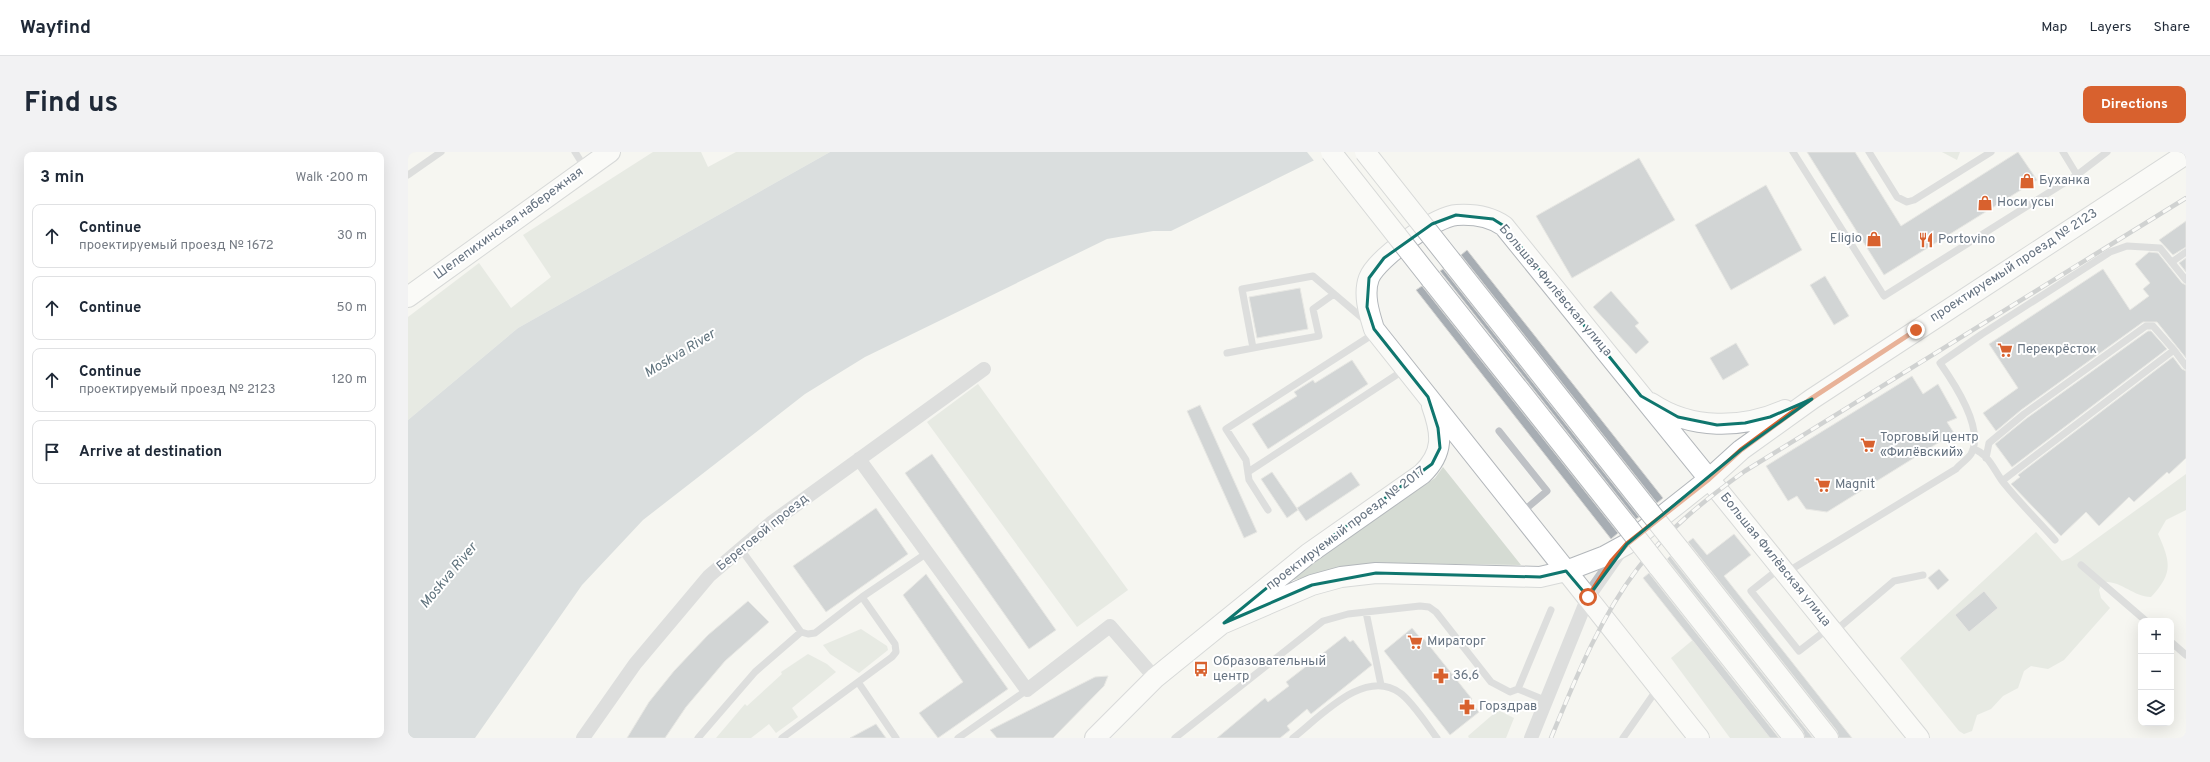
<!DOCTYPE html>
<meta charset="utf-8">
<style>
:root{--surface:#fff;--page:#f2f2f3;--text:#1f2937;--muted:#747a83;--line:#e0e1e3;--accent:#d8612e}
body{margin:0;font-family:Overpass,sans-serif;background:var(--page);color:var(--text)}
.controls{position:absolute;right:12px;bottom:12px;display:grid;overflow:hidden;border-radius:8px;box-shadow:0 4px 16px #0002}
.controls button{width:36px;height:36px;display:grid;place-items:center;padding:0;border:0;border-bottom:1px solid var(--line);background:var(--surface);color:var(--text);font:20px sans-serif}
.stop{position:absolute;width:12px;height:12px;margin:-9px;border:3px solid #d8612e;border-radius:50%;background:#fff}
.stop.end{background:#d8612e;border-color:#fff;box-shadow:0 1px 4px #0008}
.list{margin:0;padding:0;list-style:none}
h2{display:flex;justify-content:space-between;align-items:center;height:52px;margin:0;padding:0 16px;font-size:17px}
h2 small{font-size:13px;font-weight:400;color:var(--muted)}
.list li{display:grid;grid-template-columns:26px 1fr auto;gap:12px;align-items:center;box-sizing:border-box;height:64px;margin:0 8px 8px;padding:0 8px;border:1px solid var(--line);border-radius:8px}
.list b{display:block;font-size:15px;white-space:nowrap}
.list p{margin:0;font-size:13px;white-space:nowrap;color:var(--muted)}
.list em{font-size:13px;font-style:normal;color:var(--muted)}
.icon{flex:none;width:22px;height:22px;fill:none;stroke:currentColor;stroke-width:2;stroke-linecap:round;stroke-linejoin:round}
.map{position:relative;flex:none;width:1778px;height:586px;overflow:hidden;border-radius:8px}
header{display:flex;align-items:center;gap:24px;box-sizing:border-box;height:56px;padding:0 20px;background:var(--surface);border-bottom:1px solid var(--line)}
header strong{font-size:19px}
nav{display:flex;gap:22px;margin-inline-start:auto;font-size:14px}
.intro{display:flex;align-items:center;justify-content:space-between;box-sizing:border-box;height:96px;padding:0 24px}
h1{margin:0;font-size:28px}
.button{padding:10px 18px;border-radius:8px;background:var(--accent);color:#fff;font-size:14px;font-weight:700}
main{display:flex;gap:24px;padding:0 24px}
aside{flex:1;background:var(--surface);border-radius:8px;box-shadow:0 4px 16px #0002}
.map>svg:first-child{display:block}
</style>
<header>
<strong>Wayfind</strong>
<nav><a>Map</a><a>Layers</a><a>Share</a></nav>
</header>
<div class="intro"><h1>Find us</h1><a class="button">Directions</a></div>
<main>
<aside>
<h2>3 min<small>Walk · 200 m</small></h2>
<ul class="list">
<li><svg class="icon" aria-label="ahead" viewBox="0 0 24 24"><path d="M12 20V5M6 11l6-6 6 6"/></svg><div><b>Continue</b><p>проектируемый проезд № 1672</p></div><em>30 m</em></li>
<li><svg class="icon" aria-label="ahead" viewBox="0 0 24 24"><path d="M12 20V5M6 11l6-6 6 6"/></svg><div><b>Continue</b></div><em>50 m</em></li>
<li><svg class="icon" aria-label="ahead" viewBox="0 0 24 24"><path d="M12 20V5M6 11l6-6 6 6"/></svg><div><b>Continue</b><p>проектируемый проезд № 2123</p></div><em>120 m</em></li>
<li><svg class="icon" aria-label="arrive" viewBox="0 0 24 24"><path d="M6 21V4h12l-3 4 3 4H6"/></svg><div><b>Arrive at destination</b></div></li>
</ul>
</aside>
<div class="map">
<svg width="1778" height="586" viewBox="0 0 1778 586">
<rect width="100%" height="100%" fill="#f5f5f1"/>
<path fill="#d5dbd3" d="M245,0H293L300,15L328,0H422L110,176L0,268V165L71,111L103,156L143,125L115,83Z
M1534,0H1552L1549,8Z
M570,232L720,438L669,475L519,270Z
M1035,315L1113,413L976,411L938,414L882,429L937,388L1027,326Z
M1778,322V358L1758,368L1750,382C1763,411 1765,421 1743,445C1725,445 1713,428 1694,430L1691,438L1693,446L1702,456L1656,508L1640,517L1623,514L1616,519L1610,536L1595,544L1583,557L1569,563L1564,579L1556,582L1551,579L1492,506L1628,380L1654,409L1662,406Z
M453,477L479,494L480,498L451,521L422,502L415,493Z
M1286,487L1364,586H1322L1263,506Z
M400,502L419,512L428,520L384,556L390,565L368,581L361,572L343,586H308L337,552L339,554L374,522L373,520Z
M1090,558L1106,566L1098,586H1061L1060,584Z"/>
<path fill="#b8c2c7" d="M422,0H923L763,79H745L699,87L457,205L397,242L235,368L174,433L67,586H0V268L110,176Z"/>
<path fill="#f5f5f1" d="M899,0H925L907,10Z"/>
<path fill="#a7adb3" stroke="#d6d6d4" d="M1399,0H1447L1493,74L1610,0L1629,28L1476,123Z
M1231,6L1267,68L1164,126L1128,64Z
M1358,33L1394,98L1323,138L1287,73Z
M1778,69V95L1765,103L1751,88Z
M1059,98L1255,346L1249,351L1053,103Z
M1741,100L1750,101L1774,131L1778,133V206L1749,170H1735L1613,258L1588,279L1575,261L1610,236L1581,192L1695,117L1722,158L1741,144L1735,137L1742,131L1727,112Z
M1778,106V120L1771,111Z
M1035,117L1231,365L1228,367L1032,119Z
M1417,124L1441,164L1426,173L1402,133Z
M1014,134L1210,381L1203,387L1008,138Z
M892,136L900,177L849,186L841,145Z
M1203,139L1231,171L1227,174L1241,190L1228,202L1185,155Z
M1740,179H1743L1759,197L1604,315L1587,292L1619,266Z
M1328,191L1341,213L1315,228L1302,206Z
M1765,205L1774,217L1778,219V306L1761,322L1759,320L1726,350L1721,345L1691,374L1678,360L1653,384L1603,332L1612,325L1610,323Z
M944,208L960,232L860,297L844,272L889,244L886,240L905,228L907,231Z
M1504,224L1515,242L1530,232L1549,266L1539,270L1546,281L1419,360L1398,357L1389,344L1380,349L1358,314Z
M792,253L849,380L836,386L779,259Z
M524,302L648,478L621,497L497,321Z
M864,320L890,358L879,366L853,327Z
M943,320L952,333L898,369L889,356Z
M468,356L500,402L418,460L385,414Z
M1326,382L1343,403L1316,424L1444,586H1431L1429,579L1280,390L1285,386L1299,403Z
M1262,404L1405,586H1397L1395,579L1259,407Z
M1531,417L1541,428L1530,438L1520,426Z
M1241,421L1371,586H1362L1235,426Z
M518,422L600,537L530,586L511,561L555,530L495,443Z
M1576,439L1590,456L1561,480L1547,463Z
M340,449L361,470L317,509L278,555L257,586H219L241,550L266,519L300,483Z
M1004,476L1014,488L1016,487L1064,547L1061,548L1071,560L1042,583L976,499Z
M937,484L942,490L945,488L964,513L903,562L899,557L879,574L882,578L872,586H809L857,546L860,550L881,534L878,530Z
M700,524L696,534L645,586H589L582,578L687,525Z
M468,572L478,586H442Z"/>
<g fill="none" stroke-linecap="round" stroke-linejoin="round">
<g stroke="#b3b7bb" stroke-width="22">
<path id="secondary" d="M1044,110L1240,358
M1023,127L1219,374
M0,145L202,0
M1243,251C1283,278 1334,277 1377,258
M1271,397L1420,586
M1250,414L1386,586
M816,471L904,433L933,425L968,421L1132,425L1158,419L1197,404L1219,392L1301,327L1333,298L1404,247L1778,2
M687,586L747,526L900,402L1014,322C1036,301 1034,282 1024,254
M1291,586L966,177C961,161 955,142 961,126C969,106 1028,64 1049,63C1066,62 1083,65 1096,74L1511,586"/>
</g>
<path stroke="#bec1c5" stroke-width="7" d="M167,0L177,16
M1385,0L1476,144L1669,23L1655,0
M1461,0L1489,45L1499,50L1506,48L1583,0
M0,23L33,0
M1669,23L1699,0
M1764,110L1778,100
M845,196L911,184L905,157L926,142
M819,201L845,196L834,137L905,124L959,170
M1091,279L1139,339L1113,361
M1565,297C1580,301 1586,318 1595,330C1611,350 1630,369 1647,388
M1578,306L1581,291L1616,262L1738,174H1745L1766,198
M840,320L996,218
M1594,329L1766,198L1778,214
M860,358L841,328L838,308L818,277L967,181
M332,396L393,480L400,482L407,481L454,445L519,401
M1673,413L1738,469
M1372,416L1343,439L1391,499L1421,476
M1379,420L1548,317C1552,312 1560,307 1563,302C1577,277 1546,231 1532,211L1574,182L1702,100L1719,94L1752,96L1778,128
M958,460L973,533
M1427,479L1486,429L1515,423
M1763,490L1778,503
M450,530L484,505L488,500L487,492L454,445
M1139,549L1110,537L1143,458
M290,586L347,520L393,480
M374,586L450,530L488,586
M550,586L619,538
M767,586L915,469L940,462L1012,454L1021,455L1028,460L1083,530L1102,540L1110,537
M885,586C912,565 957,515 992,541C1003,548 1020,574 1029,586
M1215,586L1245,543"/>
<path stroke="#bec1c5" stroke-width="14" d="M451,307L619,538L702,474L747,526
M175,586L227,512L301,424L363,371L576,217
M1123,586L1180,445L1213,398"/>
<use href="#secondary" stroke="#fff" stroke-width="20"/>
<g stroke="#a2a6ac" stroke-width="4.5">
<path id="rail" d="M1143,586C1167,528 1191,467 1230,416C1259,378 1298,347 1337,319L1778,46"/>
</g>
<use href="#rail" stroke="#fff" stroke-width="3" stroke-dasharray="9" stroke-linecap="butt"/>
<g stroke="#b3b7bb" stroke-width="22" stroke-linecap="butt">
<path id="secondary-bridge" d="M923,0L1023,127
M957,0L1044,110
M1240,358L1271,397
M1219,374L1250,414"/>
</g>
<use href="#secondary-bridge" stroke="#fff" stroke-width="20"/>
</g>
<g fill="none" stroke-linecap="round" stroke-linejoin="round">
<path stroke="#d8612e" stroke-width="5" d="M1180,445L1203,410L1219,392L1301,327L1333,298L1404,246L1508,178"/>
</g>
<path d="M0 0H1778V586H0ZM1048,63L1085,67L1096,74L1233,244L1270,265L1309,273L1337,271L1362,265L1404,247L1333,298L1219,392L1180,445L1158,419L1132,425L968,421L904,433L816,471L900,402L1024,312L1032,296L1030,276L1020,245L966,177L959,155L961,126L976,106L1024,72Z" fill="#f5f5f1" fill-opacity=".55" fill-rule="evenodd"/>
<path fill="none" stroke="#0f766e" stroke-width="3" stroke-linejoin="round" d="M1048,63L1085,67L1096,74L1233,244L1270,265L1309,273L1337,271L1362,265L1404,247L1333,298L1219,392L1180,445L1158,419L1132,425L968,421L904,433L816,471L900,402L1024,312L1032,296L1030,276L1020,245L966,177L959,155L961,126L976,106L1024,72Z"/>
<defs>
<g id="shop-bare" transform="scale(1.2)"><path d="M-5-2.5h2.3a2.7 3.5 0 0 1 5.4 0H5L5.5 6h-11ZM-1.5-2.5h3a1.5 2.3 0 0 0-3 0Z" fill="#d8612e" stroke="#fff" stroke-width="2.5" paint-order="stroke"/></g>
<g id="restaurant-bare" transform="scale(1.2)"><path d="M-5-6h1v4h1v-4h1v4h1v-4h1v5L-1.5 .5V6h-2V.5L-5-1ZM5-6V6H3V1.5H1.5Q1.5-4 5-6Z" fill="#d8612e" stroke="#fff" stroke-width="2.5" paint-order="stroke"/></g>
<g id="supermarket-bare" transform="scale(1.2)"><path d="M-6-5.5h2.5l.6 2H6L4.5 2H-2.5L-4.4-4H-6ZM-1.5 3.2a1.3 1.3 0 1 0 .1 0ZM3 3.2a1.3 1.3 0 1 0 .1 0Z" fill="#d8612e" stroke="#fff" stroke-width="2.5" paint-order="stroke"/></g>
<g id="bus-bare" transform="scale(1.2)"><path d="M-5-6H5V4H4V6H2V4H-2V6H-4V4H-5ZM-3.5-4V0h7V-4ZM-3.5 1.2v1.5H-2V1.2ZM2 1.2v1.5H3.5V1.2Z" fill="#d8612e" stroke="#fff" stroke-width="2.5" paint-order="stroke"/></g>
<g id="pharmacy-bare" transform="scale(1.2)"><path d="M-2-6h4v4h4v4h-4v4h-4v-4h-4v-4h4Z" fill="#d8612e" stroke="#fff" stroke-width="2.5" paint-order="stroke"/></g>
</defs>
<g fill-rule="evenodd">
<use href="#shop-bare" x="1619" y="29"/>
<use href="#shop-bare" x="1577" y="51"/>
<use href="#shop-bare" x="1466" y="87"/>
<use href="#restaurant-bare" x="1518" y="88"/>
<use href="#supermarket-bare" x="1597" y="198"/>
<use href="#supermarket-bare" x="1460" y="293"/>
<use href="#supermarket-bare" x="1415" y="333"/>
<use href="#supermarket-bare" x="1007" y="490"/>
<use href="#bus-bare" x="793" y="517"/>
<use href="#pharmacy-bare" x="1033" y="524"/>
<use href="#pharmacy-bare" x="1059" y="555"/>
</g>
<g text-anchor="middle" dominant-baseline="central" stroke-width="4" stroke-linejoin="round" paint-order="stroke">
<g font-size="13" fill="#667381" stroke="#fff" text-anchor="start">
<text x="1631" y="29">Буханка</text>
<text x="1589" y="51">Носи усы</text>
<text x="1454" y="87" text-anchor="end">Eligio</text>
<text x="1530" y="88">Portovino</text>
<text x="1609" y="198">Перекрёсток</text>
<text x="1472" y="286">Торговый центр<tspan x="1472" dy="15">«Филёвский»</tspan></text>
<text x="1427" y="333">Magnit</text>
<text x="1019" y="490">Мираторг</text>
<text x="805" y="510">Образовательный<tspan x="805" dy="15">центр</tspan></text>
<text x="1045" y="524">36,6</text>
<text x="1071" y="555">Горздрав</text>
</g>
<g font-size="13" fill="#667381" stroke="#fff">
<text transform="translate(101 72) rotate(-36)">Шелепихинская набережная</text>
<text transform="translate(1606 114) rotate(-33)">проектируемый проезд № 2123</text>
<text transform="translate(1147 139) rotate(50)">Большая Филёвская улица</text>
<text transform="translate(938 377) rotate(-37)">проектируемый проезд № 2017</text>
<text transform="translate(355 381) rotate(-39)">Береговой проезд</text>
<text transform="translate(1367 408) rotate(51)">Большая Филёвская улица</text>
</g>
<g font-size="14" font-style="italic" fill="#61747e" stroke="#fff">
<text transform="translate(272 202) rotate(-31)">Moskva River</text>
<text transform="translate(41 424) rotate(-50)">Moskva River</text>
</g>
</g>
</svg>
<div class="controls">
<button>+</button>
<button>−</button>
<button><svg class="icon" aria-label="layers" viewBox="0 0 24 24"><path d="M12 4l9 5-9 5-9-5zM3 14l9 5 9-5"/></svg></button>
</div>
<div class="stop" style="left:1180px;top:445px"></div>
<div class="stop end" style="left:1508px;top:178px"></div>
</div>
</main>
